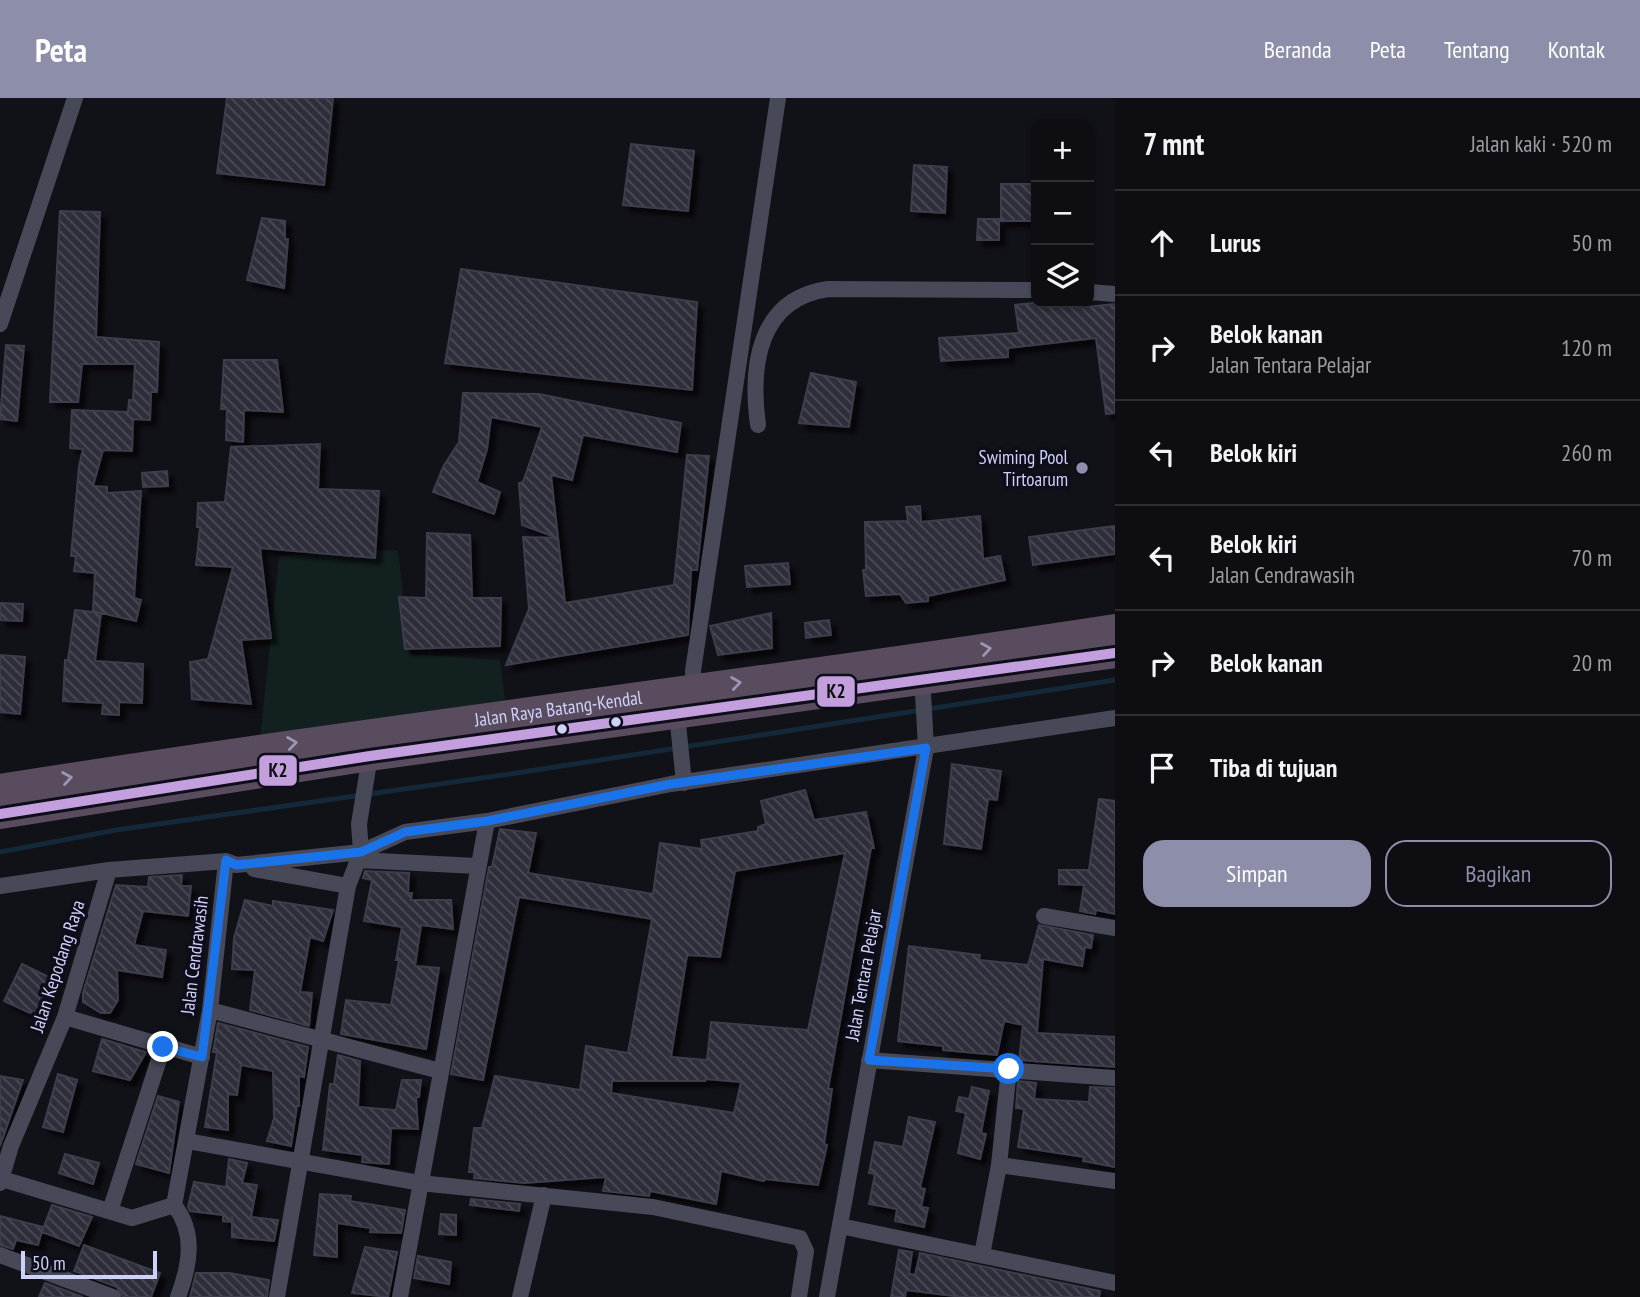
<!DOCTYPE html>
<html lang="id">
<meta charset="utf-8">
<style>
:root{--surface:#0d0d12;--page:#16161b;--text:#f1f3f6;--muted:#9a9c9f;--line:#2d2d32;--accent:#8c8eaa}
body{margin:0;font-family:"PT Sans Narrow",sans-serif;background:var(--page);color:var(--text)}
.controls{position:absolute;right:21px;top:21px;display:grid;overflow:hidden;border-radius:14px;box-shadow:0 2px 5px #0004}
.controls button{width:63px;height:63px;display:grid;place-items:center;padding:0;border:0;border-bottom:2px solid var(--line);background:var(--surface);color:var(--text);font:35px sans-serif}
.scale{position:absolute;left:21px;bottom:18px;width:136px;box-sizing:border-box;padding-left:7px;border:4px solid #cfd2f8;border-top:0;font-size:19px;line-height:24px;white-space:nowrap;color:#cfd2f8;-webkit-text-stroke:5px #0e0e1b;paint-order:stroke}
.stop{position:absolute;width:21px;height:21px;margin:-16px;border:5px solid #1a73e8;border-radius:50%;background:#fff}
.stop.end{background:#1a73e8;border-color:#fff;box-shadow:0 2px 7px #0008}
.list{margin:0;padding:0;list-style:none}
h2{display:flex;justify-content:space-between;align-items:center;height:91px;margin:0;padding:0 28px;font-size:30px}
h2 small{font-size:23px;font-weight:400;color:var(--muted)}
.list li{display:grid;grid-template-columns:46px 1fr auto;gap:21px;align-items:center;box-sizing:border-box;height:105px;padding:0 28px;border-top:2px solid var(--line)}
.list b{display:block;font-size:26px;white-space:nowrap}
.list p{margin:0;font-size:23px;white-space:nowrap;color:var(--muted)}
.list em{font-size:23px;font-style:normal;color:var(--muted)}
.actions{display:flex;gap:14px;padding:21px 28px}
.actions a{flex:1;padding:16px 0;border:2px solid var(--accent);border-radius:21px;text-align:center;font-size:24px;color:var(--accent)}
.actions .main{background:var(--accent);color:#fff}
.icon{flex:none;width:38px;height:38px;fill:none;stroke:currentColor;stroke-width:2;stroke-linecap:round;stroke-linejoin:round}
.map{position:relative;flex:none;width:1115px;height:1199px;overflow:hidden}
header{display:flex;align-items:center;gap:42px;box-sizing:border-box;height:98px;padding:0 35px;background:var(--accent);color:#fff}
header strong{font-size:33px}
nav{display:flex;gap:38px;margin-inline-start:auto;font-size:24px}
main{display:flex}
aside{flex:1;background:var(--surface)}
.map>svg:first-child{display:block}
</style>
<header>
<strong>Peta</strong>
<nav><a>Beranda</a><a>Peta</a><a>Tentang</a><a>Kontak</a></nav>
</header>
<main>
<div class="map">
<svg width="1115" height="1199" viewBox="0 0 1115 1199">
<defs>
<pattern id="building-back-hatch" width="6" height="6" patternUnits="userSpaceOnUse" patternTransform="scale(1.75)"><rect width="6" height="6" fill="#2f2f3b"/><path d="M-1 5l2 2M0 0l6 6M5-1l2 2" fill="none" stroke="#4c4c58"/></pattern>
<filter id="shadow"><feDropShadow dx="6" dy="6" stdDeviation="2" flood-color="#0009"/></filter>
</defs>
<rect width="100%" height="100%" fill="#111118"/>
<path fill="#12211f" d="M398,452L410,556L500,562L506,610L260,642L279,458Z"/>
<g fill="none" stroke-linecap="round" stroke-linejoin="round">
<path stroke="#132838" stroke-width="5" d="M0,754L116,732L510,676L1115,582"/>
</g>
<path fill="url(#building-back-hatch)" stroke="#3c3d4b" stroke-width="2" fill-rule="evenodd" filter="url(#shadow)" d="M227,0H333L324,87L217,75Z
M631,46L694,53L688,113L623,107Z
M914,67L947,69L945,115L911,113Z
M1001,86H1036V123H1001Z
M60,113L100,114L96,239L159,244L157,294H151L150,322L133,321L132,353L103,352L93,388L107,389V395L141,393L134,500L141,502L136,523L93,513L95,475L74,473L76,458H71L79,368L83,351L70,350L72,312L128,314L129,302H133L135,266H82L78,304H50Z
M262,120L285,123V141H288L284,190L247,182Z
M978,121H999V142H977Z
M461,171L697,204L692,292L445,265Z
M1033,205H1075L1076,210L1115,206V315L1106,316L1096,240L1008,250V259L941,263L939,240L1019,235L1015,207Z
M6,247L24,248L17,323L0,321Z
M224,262H277L283,314L244,312L243,344L226,342L227,311H221Z
M811,275L856,284L849,329L799,325Z
M463,295L539,296L681,325L677,354L583,337L572,382L551,377L558,440L522,427L519,385L523,384L542,329L491,319L487,351L477,384L500,394L494,416L433,394L443,369L459,344Z
M320,346L318,391L379,393L375,460L260,450L271,540L241,542L251,606L192,601L190,564L208,561L233,469L196,467L200,429H197L198,405L225,404L231,349Z
M687,357L709,358L697,472H691L688,537L506,567L529,511L523,439L558,440L565,505L674,487Z
M167,373L168,388L143,389L142,375Z
M920,408L921,424L980,418L983,461L1000,458L1005,482L928,498V503L906,505L900,496L866,498L863,472H866L865,424L908,423L906,409Z
M1115,428V456L1033,467L1029,439Z
M427,435L470,437L472,500H501L500,548L405,551L399,499L426,500Z
M788,465L790,486L747,489L745,468Z
M0,505L23,506L22,523L0,522Z
M75,512L101,515L95,563L143,566L142,605L119,604V617L102,616L103,605L63,603L65,562H68Z
M771,515L772,550L718,557L710,528Z
M829,522L831,537L806,540L805,525Z
M0,557L25,559L20,616L0,614Z
M952,666L1001,673L997,702L988,701L981,751L944,746Z
M805,692L814,722L866,714L874,750H871L828,991H832L824,1046L827,1047L818,1087L765,1081L764,1083L721,1073L716,1106L650,1093L649,1098L603,1093L606,1079L524,1085L474,1080L475,1074H469L474,1030H482L495,978L580,992L586,948L628,955L652,821L519,799L483,982L451,976L489,769H492L500,731L536,735L528,775L653,796L660,745L702,751L701,742L758,733V729L766,726L761,703ZM845,755L808,932L711,924L707,962L671,959L687,857L720,859L735,773ZM706,981L741,984L734,1015L611,995L612,983H705Z
M1099,701L1115,703V816L1096,812L1095,816L1080,813L1084,787L1059,786V772H1089Z
M365,773L409,775L408,795H412L411,802H451L453,831L421,827L415,868L439,870L426,951L341,936L346,902L391,907L399,862H396L402,829L364,823L372,782L363,780Z
M182,777L181,788H191L188,818L143,813L134,847L166,852L162,879L117,872L118,902L110,915H101L83,904V895L116,787L148,789L149,779Z
M245,802L273,808V803L333,812L323,843L310,839L300,894L312,895L309,928L250,912L255,872L232,871L234,840Z
M1039,827L1093,837L1091,850L1085,849L1082,868L1043,861L1037,935L1115,939V969L1019,962L1023,927L1004,923L997,957L943,952V948L898,943L909,848L980,857L979,862L1028,867Z
M22,866L55,882L39,915H30L4,903Z
M218,925L308,949L304,979L299,978V1008H297L291,1048L267,1043L274,1020L273,973L241,967L237,997L228,996V1032L205,1029L217,954H213Z
M102,941L146,954L130,982L93,973Z
M338,957L360,963L358,1009L396,1012L402,982H421L419,999H416L418,1031L391,1030L389,1066L362,1064L363,1057L323,1052L330,986H334Z
M58,976L77,982L63,1034L43,1029Z
M0,978L23,982L0,1048Z
M1018,983L1036,985L1034,1001L1089,1004L1090,989L1115,990V1069L1083,1063L1084,1059L1018,1049L1024,1011L1016,1010Z
M972,989L989,993L981,1035L986,1036L980,1061L958,1055L966,1015L956,1013L959,999L969,1001Z
M158,998L179,1004L169,1075L136,1066Z
M909,1019L935,1024L920,1090L925,1091L921,1109L928,1110L924,1129L895,1123L897,1111L869,1106L875,1076L869,1075L875,1044L903,1049Z
M65,1056L99,1065L93,1086L59,1075Z
M229,1061L247,1065L242,1085L257,1087L251,1119L278,1122L274,1143L232,1139V1118L231,1124L223,1123V1117L190,1113L188,1109L194,1084L226,1089Z
M320,1096L351,1098L350,1103L405,1112L401,1135L370,1134L371,1130L337,1125V1159L314,1157Z
M471,1101L520,1106L519,1113L470,1107Z
M52,1107L92,1119L79,1148L42,1134Z
M441,1116L456,1117V1137L439,1136Z
M0,1118L43,1129L38,1147L16,1142L13,1151L0,1147Z
M84,1147L160,1175L151,1199H123L117,1189L74,1173Z
M365,1149L397,1154L388,1199L352,1195Z
M899,1152L912,1154L909,1176L915,1177L920,1155L1100,1193L1099,1199H962L906,1192L905,1199H891Z
M418,1158L451,1164L449,1186L414,1180Z
M196,1175H229L269,1182L267,1199H190Z
M45,1185L83,1199H39Z"/>
<g fill="none" stroke-linecap="round" stroke-linejoin="round">
<path stroke="#474958" stroke-width="16" d="M1089,194L1115,196
M0,226L75,0
M758,327C750,268 758,201 828,191L1036,192
M694,591L693,573L778,0
M677,616L684,685
M358,762L477,768
M226,763L236,767L361,754L405,734L487,723L671,686L1115,620
M254,771L348,788
M0,788L109,772L226,763
M1044,818L1115,830
M210,912L440,973
M65,919L202,959
M869,962L1115,980
M1009,971L999,1067L1115,1083
M187,1043L420,1085L653,1109L800,1140L806,1153L799,1199
M2,1081L132,1120L174,1107L210,912L226,763
M0,1085L11,1048L65,919L109,772
M176,1097L174,1107C196,1135 190,1167 178,1199
M110,1113L163,949
M840,1128L1115,1185
M0,1157L113,1199
M982,1157L999,1067
M277,1199L348,788L361,754L359,726L370,658
M400,1199L487,723
M520,1199L544,1097
M827,1199L926,650L922,577"/>
<g stroke="#5a4c5f" stroke-width="30">
<path id="s1" d="M0,691C371,632 744,588 1115,531"/>
<path d="M0,716L370,658L1115,555"/>
</g>
<g stroke="#0e0e1b" stroke-width="16">
<path id="bus-1" d="M0,716L370,658L1115,555"/>
</g>
<use href="#bus-1" stroke="#c3a0dd" stroke-width="10"/>
</g>
<defs><path id="oneway-chevron" d="M-2-3.5L2.5 0L-2 3.5" fill="none" stroke-width="1.6" stroke-linecap="round" stroke-linejoin="round" transform="scale(1.75)"/></defs>
<g stroke="#9a96b3">
<use href="#oneway-chevron" transform="translate(986 551) rotate(-9)"/>
<use href="#oneway-chevron" transform="translate(736 585) rotate(-8)"/>
<use href="#oneway-chevron" transform="translate(292 645) rotate(-8)"/>
<use href="#oneway-chevron" transform="translate(67 680) rotate(-9)"/>
</g>
<g fill="none" stroke-linecap="round" stroke-linejoin="round">
<path stroke="#1a73e8" stroke-width="9" d="M163,949L202,959L226,762L236,767L361,754L405,734L487,723L671,686L926,650L869,962L1009,971"/>
</g>
<circle fill="#8c8eaa" stroke="#0e0e1b" stroke-width="2.5" cx="1082" cy="370" r="7"/>
<g fill="#cfd2f8" stroke="#0e0e1b" stroke-width="2.5">
<circle cx="616" cy="624" r="6"/>
<circle cx="562" cy="631" r="6"/>
</g>
<g text-anchor="middle" dominant-baseline="central" stroke-width="7" stroke-linejoin="round" paint-order="stroke">
<g font-size="19" fill="#cfd2f8" stroke="#0e0e1b" text-anchor="end">
<text x="1068" y="359">Swiming Pool<tspan x="1068" dy="22">Tirtoarum</tspan></text>
</g>
<g font-size="19" fill="#cfd2f8" stroke="#0e0e1b">
<text stroke="none"><textPath href="#s1" startOffset="564">Jalan Raya Batang-Kendal</textPath></text>
<text transform="translate(194 857) rotate(-83)">Jalan Cendrawasih</text>
<text transform="translate(57 868) rotate(-72)">Jalan Kepodang Raya</text>
<text transform="translate(863 877) rotate(-80)">Jalan Tentara Pelajar</text>
</g>
</g>
<g stroke="#0e0e1b" stroke-width="2.5">
<rect x="816" y="577" width="40" height="33" rx="7" fill="#c3a0dd"/>
<rect x="258" y="656" width="40" height="33" rx="7" fill="#c3a0dd"/>
</g>
<g font-size="19" text-anchor="middle" font-weight="bold" fill="#111">
<text x="836" y="600">K2</text>
<text x="278" y="679">K2</text>
</g>
</svg>
<div class="controls">
<button>+</button>
<button>−</button>
<button><svg class="icon" aria-label="layers" viewBox="0 0 24 24"><path d="M12 4l9 5-9 5-9-5zM3 14l9 5 9-5"/></svg></button>
</div>
<div class="scale">50 m</div>
<div class="stop" style="left:1009px;top:971px"></div>
<div class="stop end" style="left:163px;top:949px"></div>
</div>
<aside>
<h2>7 mnt<small>Jalan kaki · 520 m</small></h2>
<ul class="list">
<li><svg class="icon" aria-label="ahead" viewBox="0 0 24 24"><path d="M12 20V5M6 11l6-6 6 6"/></svg><div><b>Lurus</b></div><em>50 m</em></li>
<li><svg class="icon" aria-label="right" viewBox="0 0 24 24"><path d="M7 20v-9h11M14 6l5 5-5 5"/></svg><div><b>Belok kanan</b><p>Jalan Tentara Pelajar</p></div><em>120 m</em></li>
<li><svg class="icon" aria-label="left" viewBox="0 0 24 24"><path d="M17 20v-9H6M10 6l-5 5 5 5"/></svg><div><b>Belok kiri</b></div><em>260 m</em></li>
<li><svg class="icon" aria-label="left" viewBox="0 0 24 24"><path d="M17 20v-9H6M10 6l-5 5 5 5"/></svg><div><b>Belok kiri</b><p>Jalan Cendrawasih</p></div><em>70 m</em></li>
<li><svg class="icon" aria-label="right" viewBox="0 0 24 24"><path d="M7 20v-9h11M14 6l5 5-5 5"/></svg><div><b>Belok kanan</b></div><em>20 m</em></li>
<li><svg class="icon" aria-label="arrive" viewBox="0 0 24 24"><path d="M6 21V4h12l-3 4 3 4H6"/></svg><div><b>Tiba di tujuan</b></div></li>
</ul>
<div class="actions"><a class="main">Simpan</a><a>Bagikan</a></div>
</aside>
</main>
